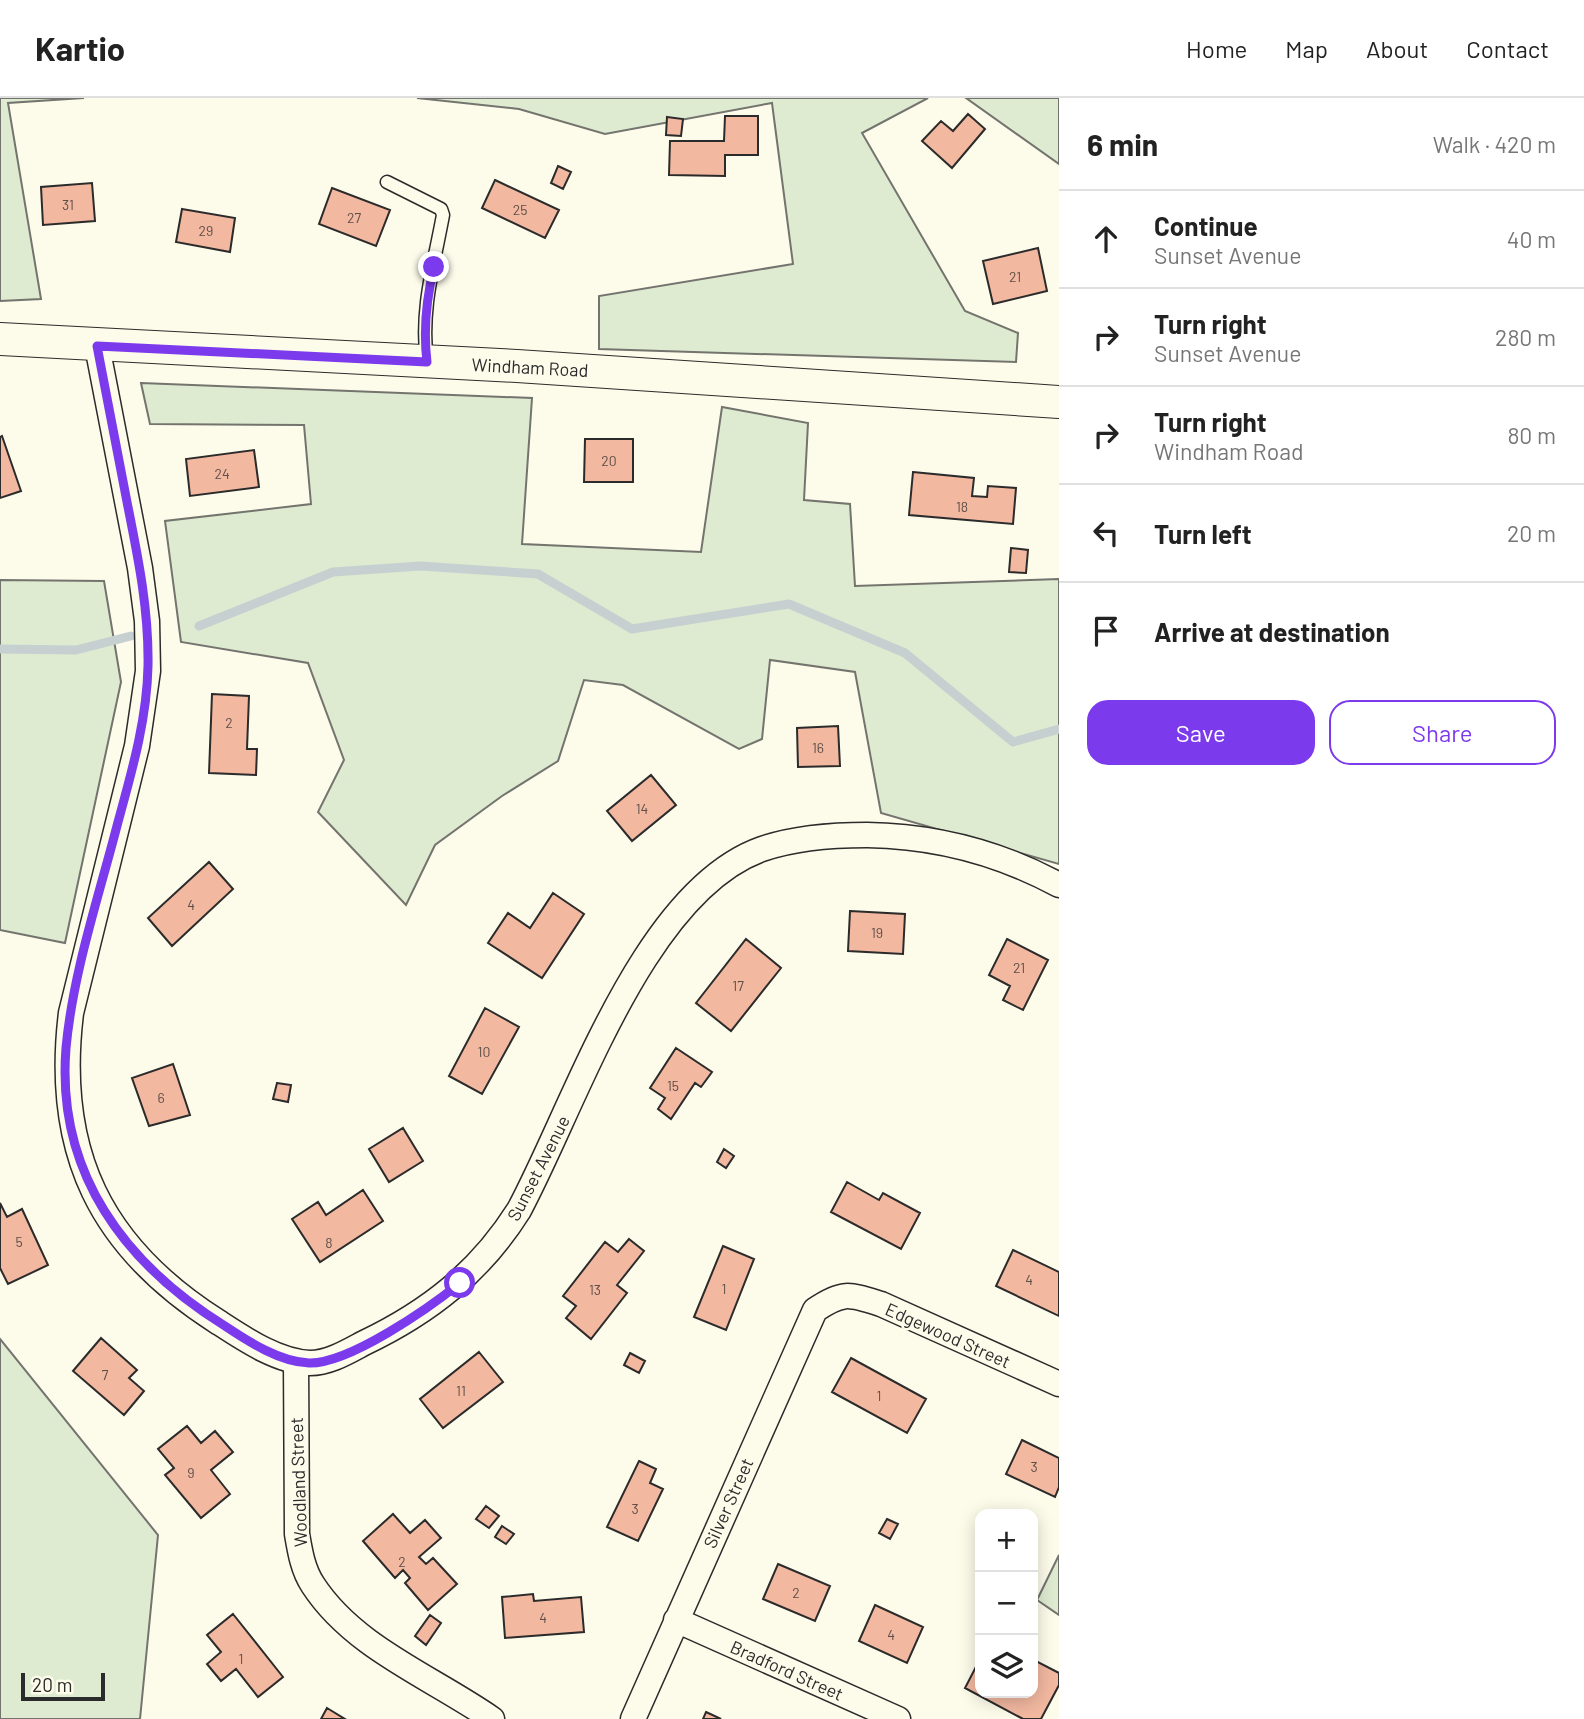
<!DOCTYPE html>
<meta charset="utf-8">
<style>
:root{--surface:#fff;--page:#f2f2f2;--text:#222;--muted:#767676;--line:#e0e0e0;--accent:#7c3aed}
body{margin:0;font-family:Barlow,sans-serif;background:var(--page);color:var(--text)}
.controls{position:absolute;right:21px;bottom:21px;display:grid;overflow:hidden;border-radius:14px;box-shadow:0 4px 18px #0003}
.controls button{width:63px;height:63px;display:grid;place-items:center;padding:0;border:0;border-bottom:2px solid var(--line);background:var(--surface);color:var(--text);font:35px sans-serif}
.scale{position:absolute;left:21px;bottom:18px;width:84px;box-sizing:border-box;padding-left:7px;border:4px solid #2b2b2b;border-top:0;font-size:19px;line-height:24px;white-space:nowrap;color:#2b2b2b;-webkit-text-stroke:5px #fdfbea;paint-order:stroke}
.stop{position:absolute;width:21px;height:21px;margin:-16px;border:5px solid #7c3aed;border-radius:50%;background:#fff}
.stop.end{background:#7c3aed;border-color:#fff;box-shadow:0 2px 7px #0008}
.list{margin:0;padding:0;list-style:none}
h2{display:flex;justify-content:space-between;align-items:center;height:91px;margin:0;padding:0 28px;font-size:30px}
h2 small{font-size:23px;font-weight:400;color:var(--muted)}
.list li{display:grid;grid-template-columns:46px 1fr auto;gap:21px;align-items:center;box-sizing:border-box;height:98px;padding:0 28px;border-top:2px solid var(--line)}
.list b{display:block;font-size:26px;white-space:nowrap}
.list p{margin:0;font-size:23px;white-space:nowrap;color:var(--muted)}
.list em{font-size:23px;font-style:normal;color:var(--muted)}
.actions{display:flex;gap:14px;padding:21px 28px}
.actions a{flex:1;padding:16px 0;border:2px solid var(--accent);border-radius:21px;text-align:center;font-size:24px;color:var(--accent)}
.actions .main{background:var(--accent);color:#fff}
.icon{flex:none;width:38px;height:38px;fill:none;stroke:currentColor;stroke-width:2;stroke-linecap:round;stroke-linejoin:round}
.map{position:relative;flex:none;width:1059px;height:1621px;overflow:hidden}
header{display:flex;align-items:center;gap:42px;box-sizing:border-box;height:98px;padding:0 35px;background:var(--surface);border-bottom:2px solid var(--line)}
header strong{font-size:33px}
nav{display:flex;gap:38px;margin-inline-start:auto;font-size:24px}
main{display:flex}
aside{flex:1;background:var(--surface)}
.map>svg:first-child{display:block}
</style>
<header>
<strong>Kartio</strong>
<nav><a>Home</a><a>Map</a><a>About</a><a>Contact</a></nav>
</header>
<main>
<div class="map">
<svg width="1059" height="1621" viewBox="0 0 1059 1621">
<rect width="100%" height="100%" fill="#fdfbea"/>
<path fill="#deebd1" stroke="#74746e" stroke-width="2" d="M0,0H84L8,5L41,201L0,203Z
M417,0H928L862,35L965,213L1018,235L1016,264L599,251V198L793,166L772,5L605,36L519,11Z
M966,0H1059V66Z
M141,285L532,300L522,446L701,454L722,309L808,325L804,402L850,406L855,488L1059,481V766L881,715L855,574L770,562L762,641L739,651L623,587L584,582L558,663L502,698L435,747L406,807L318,714L344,662L308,565L181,544L165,423L311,406L304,327L150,326Z
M0,482L104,483L121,584L65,845L0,832Z
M0,1241L158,1437L140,1621H0Z
M1059,1457V1517L1037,1502Z"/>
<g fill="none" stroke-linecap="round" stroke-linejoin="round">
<path stroke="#c7d0d0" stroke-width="9" d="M199,528L333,474L420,468L538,476L632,531L789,506L905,555L1013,644L1059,631
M0,551L76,552L131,538"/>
</g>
<path fill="#f2b8a0" stroke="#2b2b2b" stroke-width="2" d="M968,16L985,31L952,70L922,43L941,23L953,33Z
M725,18H758V57H725V78L669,77L670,43H724Z
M667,19L683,21L681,38L666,37Z
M558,68L571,74L563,91L551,85Z
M495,82L559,112L545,140L482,110Z
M92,85L95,123L43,127L41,89Z
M332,90L390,112L376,148L319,126Z
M182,111L235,120L230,154L176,144Z
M1038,150L1047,193L993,206L983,163Z
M2,338L21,393L0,400V339Z
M585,341H633V384H584Z
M254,352L259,389L190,398L186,361Z
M913,374L974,380L972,398L987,399L988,388L1016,390L1013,426L909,417Z
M1011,450L1028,452L1026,475L1009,474Z
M212,596L249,598L247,651H257L256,677L209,675Z
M838,628L840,668L798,669L797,630Z
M651,677L676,707L632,743L607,713Z
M209,764L233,791L172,848L148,820Z
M553,795L584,816L542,880L488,845L508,815L530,830Z
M850,813L905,816L903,856L848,853Z
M746,841L781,870L731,933L696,905Z
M1007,841L1048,862L1023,912L1003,902L1010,888L989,877Z
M485,910L519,929L482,996L449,978Z
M676,950L712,974L701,989L695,985L671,1021L658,1011L665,1000L650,990Z
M173,966L190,1017L149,1028L132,980Z
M277,985L291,987L288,1004L273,1001Z
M403,1030L423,1063L389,1084L369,1051Z
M724,1051L734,1058L726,1070L717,1064Z
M847,1084L879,1102L883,1095L920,1115L901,1151L831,1114Z
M363,1092L383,1123L320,1164L292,1121L318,1104L326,1117Z
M0,1105L7,1119L22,1111L48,1167L8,1186L0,1170Z
M629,1141L644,1153L617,1187L627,1195L591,1241L566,1220L576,1208L563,1198L605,1144L618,1154Z
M723,1148L754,1161L726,1232L694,1219Z
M1013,1152L1059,1174V1218L996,1188Z
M101,1240L137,1272L129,1280L144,1293L124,1317L73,1273Z
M479,1254L503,1284L443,1330L420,1301Z
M630,1255L645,1263L639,1275L624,1267Z
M851,1260L926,1301L907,1335L832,1294Z
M187,1328L201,1345L215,1333L233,1354L211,1372L230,1396L201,1420L165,1377L174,1370L158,1351Z
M1022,1342L1059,1360V1389L1055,1399L1006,1376Z
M639,1363L656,1371L650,1385L663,1391L638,1443L607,1429Z
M486,1408L499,1418L489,1430L476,1421Z
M393,1416L410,1435L425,1422L441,1440L419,1459L426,1466L433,1460L457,1486L428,1512L405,1485L410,1480L403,1472L395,1480L363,1443Z
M887,1421L898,1426L890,1441L879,1435Z
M502,1428L514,1436L506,1446L495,1439Z
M778,1466L830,1488L815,1523L763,1501Z
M533,1496L534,1503L581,1499L584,1534L505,1540L502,1499Z
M875,1507L923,1529L907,1565L859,1543Z
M233,1516L283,1579L258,1599L236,1571L221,1583L207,1566L221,1554L207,1537Z
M430,1517L441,1525L426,1547L415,1538Z
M980,1561V1595H1033L1036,1563L1059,1575V1587L1041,1621H1023L965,1590Z
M327,1610L345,1621H321Z
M706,1614L721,1621H703Z"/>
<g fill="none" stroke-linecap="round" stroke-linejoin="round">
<g stroke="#2b2b2b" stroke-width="15">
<path id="service" d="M387,84L441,111L443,117C434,166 420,213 427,263"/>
</g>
<g stroke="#2b2b2b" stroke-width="27">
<path id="minor" d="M97,248L140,470L147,523L148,573L137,648L71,915C54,1054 100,1149 218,1224C244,1241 278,1264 310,1265C329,1265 347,1254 364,1245C429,1214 480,1174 519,1112C575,1008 643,793 762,751C794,740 832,737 867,737C936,738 998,754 1059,787
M296,1263L297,1436C300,1454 303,1472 313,1487C354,1550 432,1579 492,1621
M676,1522L898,1621
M633,1621L815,1212C843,1193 849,1196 881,1206L1059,1286"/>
</g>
<g stroke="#2b2b2b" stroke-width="34">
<path id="tertiary" d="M0,241L517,268L1059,304"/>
</g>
<use href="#service" stroke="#fdfbea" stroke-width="12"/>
<use href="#minor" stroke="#fdfbea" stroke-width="24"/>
<use href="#tertiary" stroke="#fdfbea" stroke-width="32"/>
</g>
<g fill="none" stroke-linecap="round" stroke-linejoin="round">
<path stroke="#7c3aed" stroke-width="9" d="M434,169C426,202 423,231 427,264L97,248C107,300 117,352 127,404C138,459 149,512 148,568C147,621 132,673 118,724C99,798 73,874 66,950C56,1075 125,1166 225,1228C249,1244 280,1264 309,1265C349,1266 429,1210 460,1185"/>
</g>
<g text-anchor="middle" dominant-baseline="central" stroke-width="5" stroke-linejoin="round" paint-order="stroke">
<g font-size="14" fill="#5d4e48">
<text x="68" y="106">31</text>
<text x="520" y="111">25</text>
<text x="354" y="119">27</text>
<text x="206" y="132">29</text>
<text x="1015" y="178">21</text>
<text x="609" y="362">20</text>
<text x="222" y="375">24</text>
<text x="962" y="408">18</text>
<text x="229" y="624">2</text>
<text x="818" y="649">16</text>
<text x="642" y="710">14</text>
<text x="191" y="806">4</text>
<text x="877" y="834">19</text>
<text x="1019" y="869">21</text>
<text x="738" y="887">17</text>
<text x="484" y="953">10</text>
<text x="673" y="987">15</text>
<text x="161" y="999">6</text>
<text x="19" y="1143">5</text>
<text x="329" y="1144">8</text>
<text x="1029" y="1181">4</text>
<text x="724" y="1190">1</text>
<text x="595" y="1191">13</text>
<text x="105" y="1276">7</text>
<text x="461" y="1292">11</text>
<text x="879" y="1297">1</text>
<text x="1034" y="1368">3</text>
<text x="191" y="1374">9</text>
<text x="635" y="1410">3</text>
<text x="402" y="1463">2</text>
<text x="796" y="1494">2</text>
<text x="543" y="1519">4</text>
<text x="891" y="1536">4</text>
<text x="241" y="1560">1</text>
</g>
<g font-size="18" fill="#2b2b2b" stroke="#fdfbea">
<text transform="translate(530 269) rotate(3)">Windham Road</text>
<text transform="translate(538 1070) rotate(-63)">Sunset Avenue</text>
<text transform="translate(948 1237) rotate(24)">Edgewood Street</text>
<text transform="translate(298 1384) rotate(-92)">Woodland Street</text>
<text transform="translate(728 1405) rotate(-66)">Silver Street</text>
<text transform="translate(787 1572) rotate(24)">Bradford Street</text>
</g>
</g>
</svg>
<div class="controls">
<button>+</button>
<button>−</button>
<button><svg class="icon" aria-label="layers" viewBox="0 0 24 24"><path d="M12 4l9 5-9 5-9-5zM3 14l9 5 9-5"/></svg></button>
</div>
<div class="scale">20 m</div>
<div class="stop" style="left:460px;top:1185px"></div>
<div class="stop end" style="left:434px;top:169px"></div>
</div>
<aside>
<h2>6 min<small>Walk · 420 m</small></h2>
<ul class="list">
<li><svg class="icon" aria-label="ahead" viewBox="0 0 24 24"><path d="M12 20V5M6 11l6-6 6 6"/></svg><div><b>Continue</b><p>Sunset Avenue</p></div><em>40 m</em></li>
<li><svg class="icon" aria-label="right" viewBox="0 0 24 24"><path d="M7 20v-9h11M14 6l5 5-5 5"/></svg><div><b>Turn right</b><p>Sunset Avenue</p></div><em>280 m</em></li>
<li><svg class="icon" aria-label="right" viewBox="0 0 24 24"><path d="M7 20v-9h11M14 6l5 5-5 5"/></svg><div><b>Turn right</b><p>Windham Road</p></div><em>80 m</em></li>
<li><svg class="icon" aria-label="left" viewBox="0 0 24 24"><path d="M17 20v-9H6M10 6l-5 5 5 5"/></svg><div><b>Turn left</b></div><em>20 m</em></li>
<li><svg class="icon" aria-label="arrive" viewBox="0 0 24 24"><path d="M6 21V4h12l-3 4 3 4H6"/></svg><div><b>Arrive at destination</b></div></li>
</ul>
<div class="actions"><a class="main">Save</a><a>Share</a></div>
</aside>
</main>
